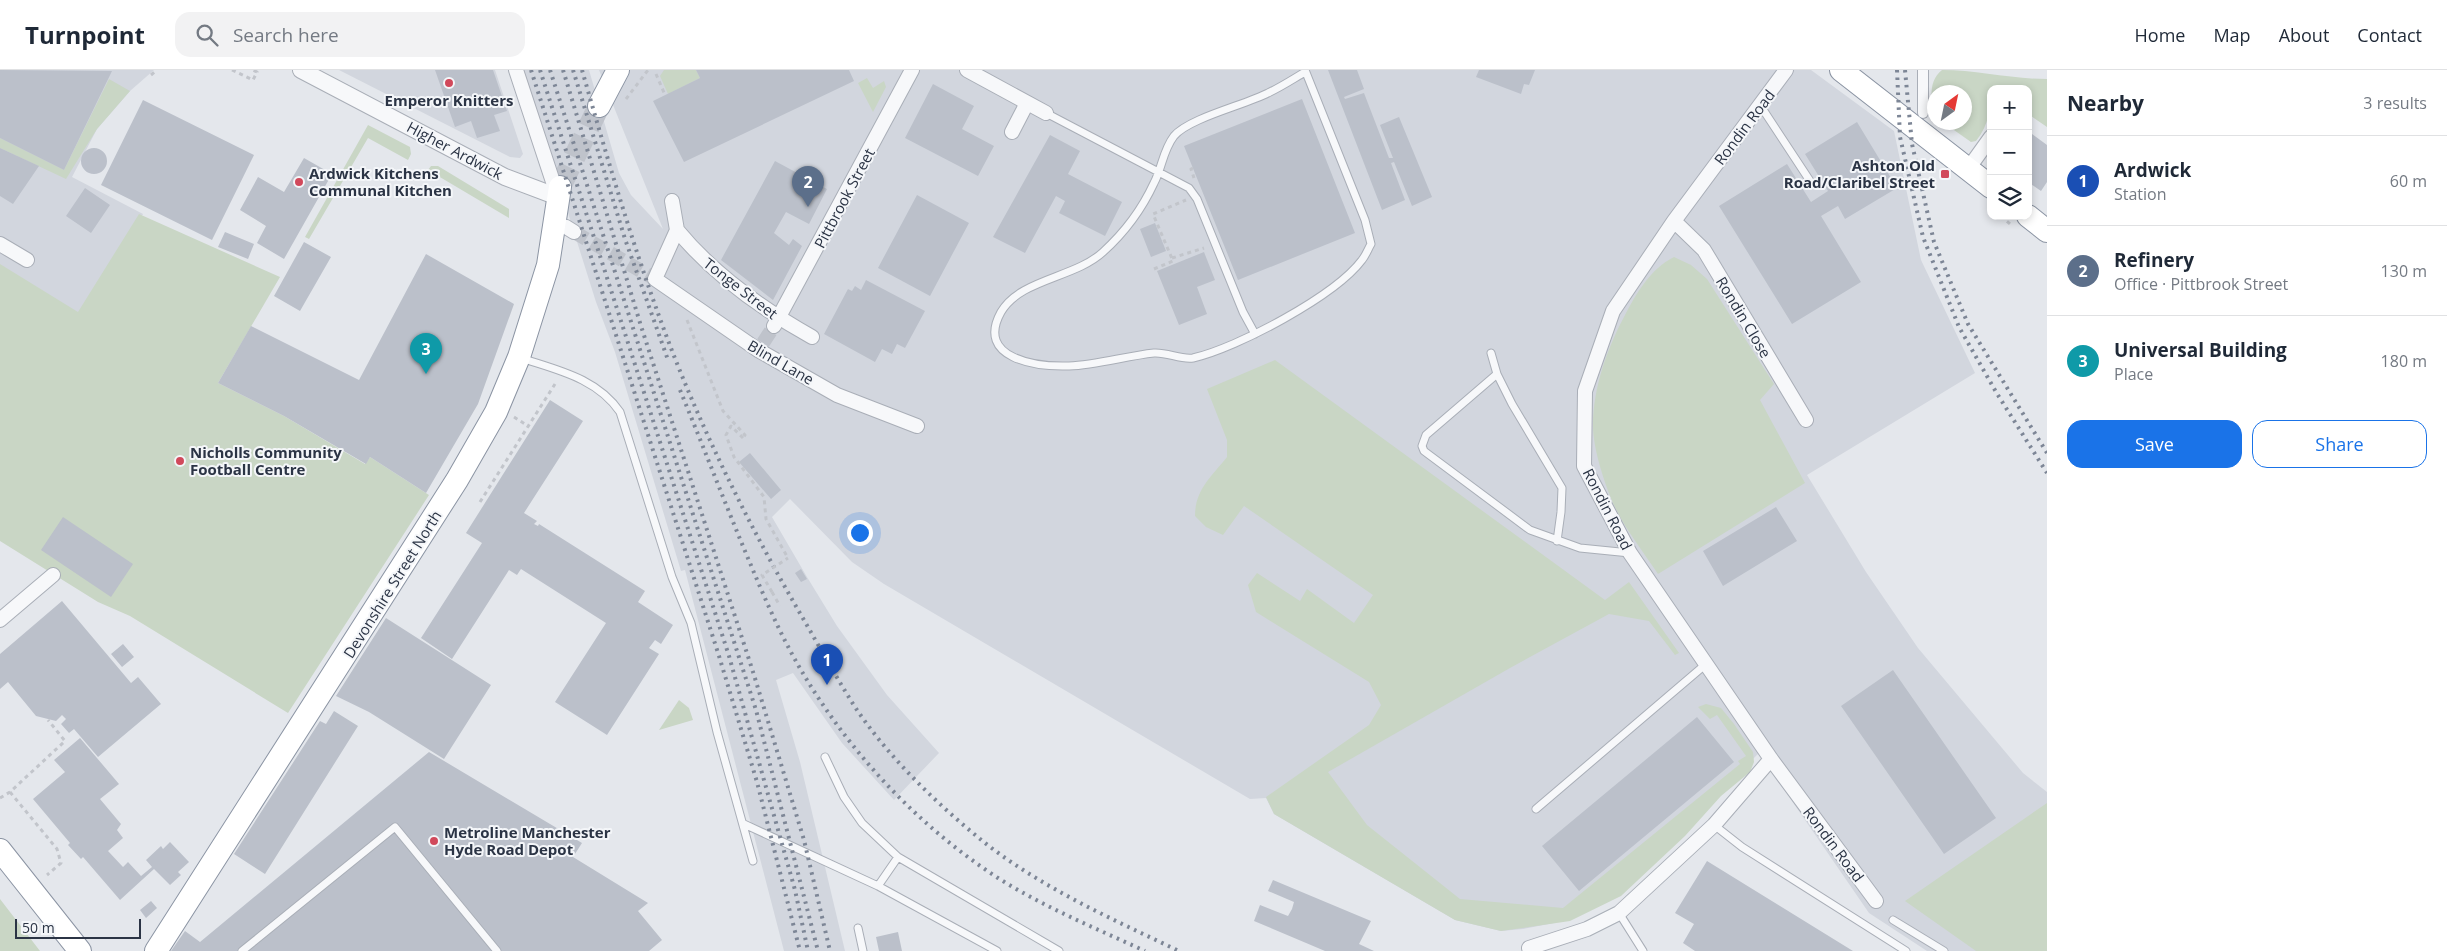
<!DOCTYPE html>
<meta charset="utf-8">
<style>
:root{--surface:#fff;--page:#f2f2f3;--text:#1f2937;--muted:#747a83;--line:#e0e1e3;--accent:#1a73e8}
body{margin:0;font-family:"Open Sans",sans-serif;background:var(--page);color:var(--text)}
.controls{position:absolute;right:15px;top:15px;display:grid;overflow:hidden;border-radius:10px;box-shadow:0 2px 8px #0003}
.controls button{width:45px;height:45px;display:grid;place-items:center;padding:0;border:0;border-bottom:1px solid var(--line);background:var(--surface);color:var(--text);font:25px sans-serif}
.compass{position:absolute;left:1927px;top:15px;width:45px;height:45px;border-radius:50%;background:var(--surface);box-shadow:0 2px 8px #0003;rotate:33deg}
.scale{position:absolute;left:15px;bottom:12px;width:126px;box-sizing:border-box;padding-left:5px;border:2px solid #2b3445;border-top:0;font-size:14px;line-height:18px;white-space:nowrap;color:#2b3445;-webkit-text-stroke:4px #f4f6f9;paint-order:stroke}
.you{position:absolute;left:859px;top:462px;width:18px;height:18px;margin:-12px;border:4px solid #fff;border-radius:50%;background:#1a73e8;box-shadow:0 0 0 8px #1a73e833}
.badge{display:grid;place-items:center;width:32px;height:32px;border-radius:50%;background:var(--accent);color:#fff;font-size:16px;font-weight:700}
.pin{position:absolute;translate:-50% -41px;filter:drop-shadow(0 1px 2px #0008)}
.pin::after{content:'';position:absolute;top:26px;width:18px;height:15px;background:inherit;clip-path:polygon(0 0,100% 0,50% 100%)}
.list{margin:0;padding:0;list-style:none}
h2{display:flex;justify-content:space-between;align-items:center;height:65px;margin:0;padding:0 20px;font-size:21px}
h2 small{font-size:16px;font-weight:400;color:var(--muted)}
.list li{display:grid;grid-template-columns:32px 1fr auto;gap:15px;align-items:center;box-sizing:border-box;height:90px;padding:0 20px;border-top:1px solid var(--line)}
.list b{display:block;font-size:19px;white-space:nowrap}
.list p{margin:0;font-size:16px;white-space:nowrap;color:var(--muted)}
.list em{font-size:16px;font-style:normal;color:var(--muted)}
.actions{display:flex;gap:10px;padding:15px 20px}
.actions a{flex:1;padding:11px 0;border:1px solid var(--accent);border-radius:15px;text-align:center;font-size:18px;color:var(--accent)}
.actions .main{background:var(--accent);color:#fff}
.icon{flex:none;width:28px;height:28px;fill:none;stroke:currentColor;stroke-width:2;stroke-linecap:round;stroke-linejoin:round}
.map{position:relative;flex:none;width:2047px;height:881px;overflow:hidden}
header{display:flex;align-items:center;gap:30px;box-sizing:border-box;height:70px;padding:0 25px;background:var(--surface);border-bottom:1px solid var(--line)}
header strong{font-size:24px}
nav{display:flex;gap:28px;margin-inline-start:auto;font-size:18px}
.search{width:350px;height:45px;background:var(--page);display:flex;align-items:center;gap:12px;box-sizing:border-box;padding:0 18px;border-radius:15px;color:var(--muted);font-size:19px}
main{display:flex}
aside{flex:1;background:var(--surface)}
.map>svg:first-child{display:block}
</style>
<header>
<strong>Turnpoint</strong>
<div class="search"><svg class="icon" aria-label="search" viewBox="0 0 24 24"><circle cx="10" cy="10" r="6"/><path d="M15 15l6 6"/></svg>Search here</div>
<nav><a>Home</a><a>Map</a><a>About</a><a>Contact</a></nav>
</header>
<main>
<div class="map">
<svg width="2047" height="881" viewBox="0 0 2047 881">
<rect width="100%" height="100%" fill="#e4e7ec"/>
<path fill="#d2d6de" d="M0,0H154L130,21L97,59L72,107L143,144L78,245L0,202Z
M339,0H495L523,84L520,88L510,87Z
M523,0H589L619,103L631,125L663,159L599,0H1811L1894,61L1921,190L1975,303L1807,405L1866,502L1918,578L2023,703L2047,722V881H1927L1869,843L1759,683L1697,744L1554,853L1523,859L1501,861L1455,850L1274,744L1266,728L1250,729L884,514L852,492L790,429L772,447L807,507L837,556L887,625L939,683L894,730L842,673L793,603L776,610L800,692L845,881H784L685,500L681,501L615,282L596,232Z"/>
<path fill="#c9d6c5" d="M664,0H696L700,8L668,24L660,6Z
M1942,0C1977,0 2011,9 2047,9V57L2028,44V19H1991C1991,38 1989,55 1976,71L1971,72L1944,53L1964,52V22H1934V45C1931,30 1928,11 1942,0Z
M867,8L873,18L884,11L886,17L873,42L858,13Z
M109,9L130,21L97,59L66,109L0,78V68L64,100Z
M368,55L410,77L411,84L408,90L368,68L309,169L305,167Z
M431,96H438L509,139V148L428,100Z
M139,144L280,207L218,313L284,346L365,394L370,387L429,425L288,643L130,546L98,532L0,471V194L78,242Z
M1674,187L1691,195L1707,209L1774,314L1760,330L1805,413L1658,504C1643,481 1624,458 1613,433C1604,412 1593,378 1593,356C1593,318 1607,279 1624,247C1636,224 1650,199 1674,187Z
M1275,290L1605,530L1629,512L1679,583L1675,585L1649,551L1609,544L1510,598L1328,702L1367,755L1460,829L1563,838L1740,694L1738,691L1746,686L1717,645L1710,649L1698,637L1706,634L1721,638L1734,654L1753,682L1754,692L1750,702L1721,726L1685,766L1621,826L1570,851L1501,861L1455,850L1274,744L1266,727L1369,655L1381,635L1369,612L1256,542L1248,515L1257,503L1300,531L1307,519L1354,553L1373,525L1244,436L1223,465L1206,457L1195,446C1195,420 1211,407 1227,387V370L1207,319Z
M679,630L689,638L693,650L659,660Z
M2047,733V881H1976L1905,831Z
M0,829L40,881H0Z"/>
<path fill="#bbc0ca" d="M0,0L112,1L64,100L0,68Z
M435,0H493L507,41L494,45L500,61L477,68L471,51L455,57Z
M696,0H849L854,11L684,92L653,31L700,8Z
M1328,0H1357L1364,19L1344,27L1345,29L1364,23L1389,88H1393L1380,55L1399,47L1432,127L1412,136L1394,92L1391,93L1405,130L1382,140Z
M1479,0H1535L1529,15L1524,14L1521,24L1476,7Z
M933,14L974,36L962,59L994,76L978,106L905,68Z
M1302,29L1355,163L1238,210L1184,76Z
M143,30L254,85L212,170L101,115Z
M1857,52L1897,118L1845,149L1838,136L1821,146L1861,212L1792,254L1719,136L1787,94L1811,132L1828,121L1805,84Z
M2032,64L2047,75V112L2041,121L2028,112V69Z
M1050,65L1080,81L1068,104L1122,132L1105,166L1059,143L1065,131L1056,126L1025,183L993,167Z
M0,78L39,96L13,134L0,126Z
M81 91a13 13 0 1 1 26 0a13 13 0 1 1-26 0Z
M304,88L332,104L284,189L257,173L266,156L240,140L258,107L284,122Z
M775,91L827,119L809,154L786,142L774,163L789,175L793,169L802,176L773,230L721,190Z
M85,118L110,135L91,163L66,146Z
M917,125L969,153L930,226L878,198Z
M1155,153L1166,181L1151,187L1140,159Z
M225,162L254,174L248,189L218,177Z
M304,172L331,187L300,241L274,226Z
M1204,182L1215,210L1197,217L1207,244L1179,255L1157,201Z
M426,184L514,234L478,334L426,423L370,387L366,394L284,346L218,313L251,256L359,310Z
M866,210L925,241L905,278L897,274L892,284L882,279L875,292L824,264L848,219L852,221L855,216L861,220Z
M550,330L583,351L524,443L537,451L534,454L538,456L539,454L645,521L638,532L673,555L661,574L655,570L649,578L659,584L607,665L555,632L606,553L521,499L517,505L509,500L452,589L421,568L482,473L466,463Z
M750,383L781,420L771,429L739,392Z
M1776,437L1797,471L1723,516L1703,481Z
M63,447L133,494L111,527L41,480Z
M801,499L807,509L801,512L795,503Z
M62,531L131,613L138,607L161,634L98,687L74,659L69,663L61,654L66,649L62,645L56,651L36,646L8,612L0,619V584Z
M386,548L491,615L444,689L369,642L336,626Z
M123,574L134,587L122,597L111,584Z
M1893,600L1996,748L1944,784L1841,636Z
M334,641L358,656L265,804L234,784L320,651L326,654Z
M1697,647L1734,692L1579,821L1542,776Z
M80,668L119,714L100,729L121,754L117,760L123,768L108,781L123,797L128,792L141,806L152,797L146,790L161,776L163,779L170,772L189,792L178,802L181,805L170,815L154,799L120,830L83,787L81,789L68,775L70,773L33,729L65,702L54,690Z
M429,682L582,773L573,787L648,833L638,841L662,870L649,881H171L185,861L200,872Z
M1707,791L1853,881H1695L1683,873L1694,854L1675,843Z
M1273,810L1371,851L1359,874L1374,881H1325L1254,851L1260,835L1288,846L1292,839L1294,832L1268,821Z
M151,831L157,838L146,848L140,840Z
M898,862L902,881H879L876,867Z"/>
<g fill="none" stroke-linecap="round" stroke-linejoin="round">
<path stroke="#bfc3cb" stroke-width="14" stroke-dasharray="14 7" stroke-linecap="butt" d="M574,162L655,209
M763,273L774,256"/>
<path stroke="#bfc3cb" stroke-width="22" stroke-dasharray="22 11" stroke-linecap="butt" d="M560,117L599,36"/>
<g stroke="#a9aeb7" stroke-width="9">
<path id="service" d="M1305,0L1365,150L1371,174C1368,179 1366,185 1362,190C1335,226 1237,278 1193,288C1181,290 1167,282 1154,283C1126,286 1097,295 1069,296C1037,297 975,289 1001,242C1020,209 1075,208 1103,182C1124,163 1142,139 1154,113C1162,98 1163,80 1174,66C1189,48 1245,35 1268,23C1281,17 1293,9 1305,2
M1760,35L1812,114
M1046,43L1189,118L1197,129L1243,242L1255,264
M1491,283L1497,304L1512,334L1562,418L1561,442L1557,471
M521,288C557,300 597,308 620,342L672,507L691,553L717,662L753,791
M1497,304L1426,365L1422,376L1424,381L1530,460L1580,478L1630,483
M825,687L844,727L862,753L898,787
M1536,739L1706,594
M744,754L878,816L997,881
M1714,755L1742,777L1906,881
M878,816L898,787L1059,881
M1619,843L1643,881
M1893,850L1944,881
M858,858L863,881
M242,881L395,757L497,881"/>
</g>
<g stroke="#a9aeb7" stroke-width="12">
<path id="pedestrian" d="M1923,0V43"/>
</g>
<g stroke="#a9aeb7" stroke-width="16">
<path id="minor" d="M516,0L558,127
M967,0L1046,43
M1786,0L1674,151L1613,241L1585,321L1584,396L1630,483L1771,689L1876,831
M1012,62L1027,33
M1968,99L1991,67
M672,131L677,160L655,209L758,280L837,325L917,356
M1674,151L1704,180L1806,350
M554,155L566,157L574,162
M677,160C714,205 762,239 812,267
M0,174L27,190
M774,256L912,0
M0,550L53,505
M1529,878L1587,859L1619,843L1714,755L1771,689"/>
</g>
<g stroke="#a9aeb7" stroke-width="18">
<path id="tertiary" d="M301,0L505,107L558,127"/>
</g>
<g stroke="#8b94a3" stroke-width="24">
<path id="trunk" d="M1841,0L1991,117
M599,36L618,0
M2028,146L2047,161
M0,780L80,881
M156,881L457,410L496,342L519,287L548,195L560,117"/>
</g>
<path stroke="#c2c5cb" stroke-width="3" stroke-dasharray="4 4" stroke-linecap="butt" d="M232,0L253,10L257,2L253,0
M656,4L665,25
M151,5L157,0
M626,29L648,0
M1193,98L1191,99L1194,108
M2001,146L2010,154
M1172,188L1204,178
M1154,199L1173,191L1153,144L1186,130
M687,250L723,341L745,365L743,368
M514,347L528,356
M743,368L731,356L726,365L734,387L764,427L766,449L788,488
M480,432L555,314
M772,522L780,536
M10,722L57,779L61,793L47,805
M0,728L10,722L65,671L48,650"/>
<use href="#service" stroke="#f7f8fa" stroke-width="7"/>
<use href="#pedestrian" stroke="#f7f8fa" stroke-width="10"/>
<use href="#minor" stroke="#f7f8fa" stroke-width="14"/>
<use href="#tertiary" stroke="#f7f8fa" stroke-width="16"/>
<use href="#trunk" stroke="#fff" stroke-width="22"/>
<path stroke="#7d8696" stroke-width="4" stroke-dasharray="2.5 5" stroke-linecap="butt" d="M531,0L719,586L757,712L800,881
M540,0L729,586L795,820L808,881
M550,0L756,640L818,881
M563,0L641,256L754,605L804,770L830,881
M573,0L625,169L668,290
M582,0C610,98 639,197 676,291C711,379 754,464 801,545C819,576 836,607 855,637C889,688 937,734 985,773C1044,819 1112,849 1179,881
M1897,0L1900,67L1923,167L1959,257L1996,322L2047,403
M1905,0L1912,74L1934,172L1968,254L2047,383
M680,320C704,378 726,436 750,493C765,529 781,566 801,600C849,682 918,756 998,808C1044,837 1095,858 1145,881"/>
<path stroke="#c2c5cb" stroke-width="3" stroke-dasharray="4 4" stroke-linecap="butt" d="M772,522L762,505L788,488"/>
</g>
<g fill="#d1495b" stroke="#f4f6f9" stroke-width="2">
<circle cx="449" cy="13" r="5"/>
<rect x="1940" y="99" width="10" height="10" rx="2.5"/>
<circle cx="299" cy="112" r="5"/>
<circle cx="180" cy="391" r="5"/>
<circle cx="434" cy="771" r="5"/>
</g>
<g text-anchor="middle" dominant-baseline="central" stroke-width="4" stroke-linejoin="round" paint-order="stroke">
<g font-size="15" font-weight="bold" fill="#2b3445" stroke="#f4f6f9" text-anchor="start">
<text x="449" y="30" text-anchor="middle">Emperor Knitters</text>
<text x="1935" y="95" text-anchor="end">Ashton Old<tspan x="1935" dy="17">Road/Claribel Street</tspan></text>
<text x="309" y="103">Ardwick Kitchens<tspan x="309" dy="17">Communal Kitchen</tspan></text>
<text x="190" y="382">Nicholls Community<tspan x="190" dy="17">Football Centre</tspan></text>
<text x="444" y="762">Metroline Manchester<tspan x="444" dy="17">Hyde Road Depot</tspan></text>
</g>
<g font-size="15" fill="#2b3445" stroke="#f4f6f9">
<text transform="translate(1744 57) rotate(-53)">Rondin Road</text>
<text transform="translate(455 80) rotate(28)">Higher Ardwick</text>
<text transform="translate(844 128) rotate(-62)">Pittbrook Street</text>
<text transform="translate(741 218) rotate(38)">Tonge Street</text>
<text transform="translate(1744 247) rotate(59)">Rondin Close</text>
<text transform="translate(781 292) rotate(30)">Blind Lane</text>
<text transform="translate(1608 439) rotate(63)">Rondin Road</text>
<text transform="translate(392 514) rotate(-58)">Devonshire Street North</text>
<text transform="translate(1834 774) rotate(53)">Rondin Road</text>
</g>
</g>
</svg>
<div class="controls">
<button>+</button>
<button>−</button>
<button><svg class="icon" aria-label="layers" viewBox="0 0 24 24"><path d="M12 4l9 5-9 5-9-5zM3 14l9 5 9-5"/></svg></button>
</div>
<svg class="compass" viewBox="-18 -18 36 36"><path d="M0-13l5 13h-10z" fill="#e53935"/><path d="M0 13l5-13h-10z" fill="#747a83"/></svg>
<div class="scale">50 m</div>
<div class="you"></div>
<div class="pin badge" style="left:827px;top:615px;background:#1a4fb4">1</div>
<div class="pin badge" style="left:808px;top:137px;background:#5c6f8a">2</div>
<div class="pin badge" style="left:426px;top:304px;background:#0f9aa8">3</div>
</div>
<aside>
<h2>Nearby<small>3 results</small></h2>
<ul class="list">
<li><span class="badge" style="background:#1a4fb4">1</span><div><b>Ardwick</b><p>Station</p></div><em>60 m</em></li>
<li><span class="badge" style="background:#5c6f8a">2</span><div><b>Refinery</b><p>Office · Pittbrook Street</p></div><em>130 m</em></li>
<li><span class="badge" style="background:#0f9aa8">3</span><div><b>Universal Building</b><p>Place</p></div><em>180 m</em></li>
</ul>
<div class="actions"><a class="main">Save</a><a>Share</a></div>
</aside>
</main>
